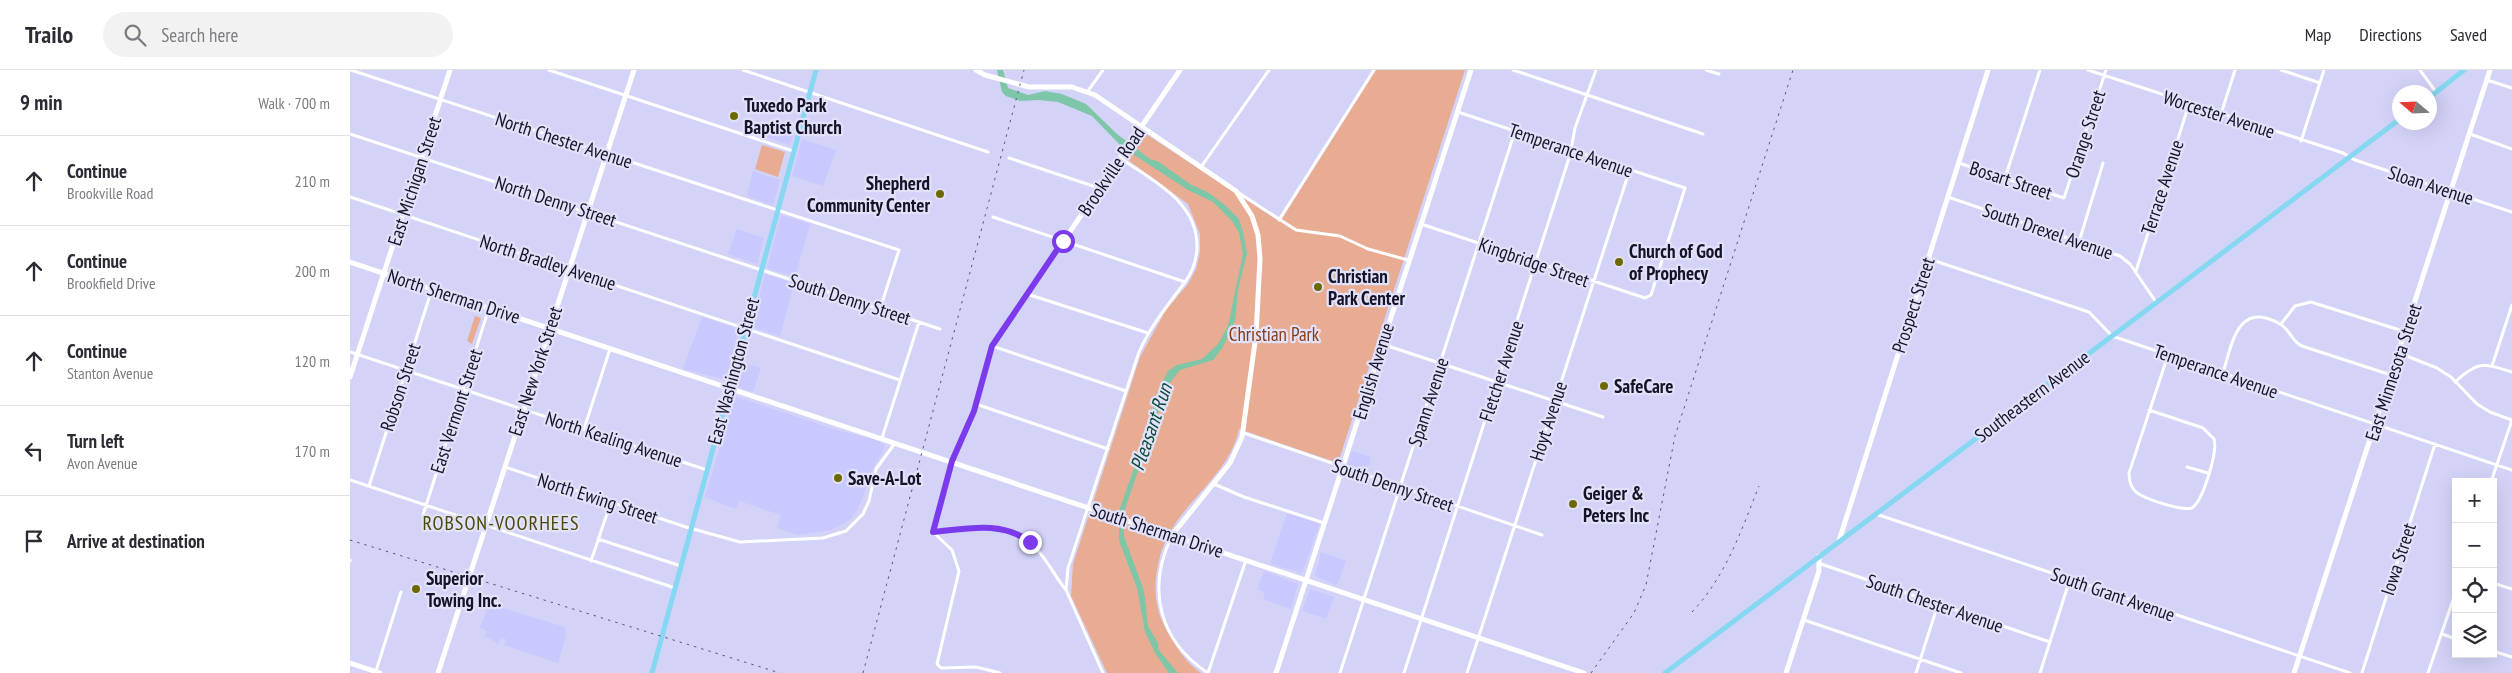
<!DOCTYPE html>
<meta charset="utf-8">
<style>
:root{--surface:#fff;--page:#f2f2f3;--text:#2b2b33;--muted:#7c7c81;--line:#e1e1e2}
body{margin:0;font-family:"PT Sans Narrow",sans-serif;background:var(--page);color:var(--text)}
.controls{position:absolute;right:15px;bottom:15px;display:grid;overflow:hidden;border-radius:0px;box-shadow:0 5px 20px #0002}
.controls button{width:45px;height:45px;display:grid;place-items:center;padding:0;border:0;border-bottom:1px solid var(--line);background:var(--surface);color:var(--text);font:25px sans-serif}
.compass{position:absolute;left:2042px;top:15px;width:45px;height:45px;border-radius:50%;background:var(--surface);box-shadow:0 5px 20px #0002;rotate:289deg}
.stop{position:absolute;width:15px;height:15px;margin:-11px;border:4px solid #7c3aed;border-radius:50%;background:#fff}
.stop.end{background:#7c3aed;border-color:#fff;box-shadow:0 1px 5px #0008}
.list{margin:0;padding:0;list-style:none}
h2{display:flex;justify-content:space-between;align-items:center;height:65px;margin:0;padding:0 20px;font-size:21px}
h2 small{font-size:16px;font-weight:400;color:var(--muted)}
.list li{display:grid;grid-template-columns:32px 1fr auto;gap:15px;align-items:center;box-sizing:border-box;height:90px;padding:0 20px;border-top:1px solid var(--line)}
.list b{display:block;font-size:19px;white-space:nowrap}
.list p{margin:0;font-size:16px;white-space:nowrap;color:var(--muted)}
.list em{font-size:16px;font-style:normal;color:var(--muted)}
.icon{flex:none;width:28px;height:28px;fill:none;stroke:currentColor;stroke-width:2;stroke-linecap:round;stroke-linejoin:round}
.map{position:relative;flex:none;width:2162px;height:603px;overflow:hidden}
header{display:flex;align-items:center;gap:30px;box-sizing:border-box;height:70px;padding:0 25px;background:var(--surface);border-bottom:1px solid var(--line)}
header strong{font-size:24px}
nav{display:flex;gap:28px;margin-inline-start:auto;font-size:18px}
.search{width:350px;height:45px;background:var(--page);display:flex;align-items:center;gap:12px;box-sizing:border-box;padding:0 18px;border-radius:28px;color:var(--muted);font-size:19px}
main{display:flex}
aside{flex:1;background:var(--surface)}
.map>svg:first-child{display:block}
</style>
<header>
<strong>Trailo</strong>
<div class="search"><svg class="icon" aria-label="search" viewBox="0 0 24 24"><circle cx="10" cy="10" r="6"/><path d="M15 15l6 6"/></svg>Search here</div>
<nav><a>Map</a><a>Directions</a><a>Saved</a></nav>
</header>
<main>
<aside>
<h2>9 min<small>Walk · 700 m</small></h2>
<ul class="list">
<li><svg class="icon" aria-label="ahead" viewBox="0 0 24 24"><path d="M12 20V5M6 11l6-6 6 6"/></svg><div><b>Continue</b><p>Brookville Road</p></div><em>210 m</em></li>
<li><svg class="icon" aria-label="ahead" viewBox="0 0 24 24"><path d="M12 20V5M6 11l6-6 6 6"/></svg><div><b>Continue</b><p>Brookfield Drive</p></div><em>200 m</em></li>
<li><svg class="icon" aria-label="ahead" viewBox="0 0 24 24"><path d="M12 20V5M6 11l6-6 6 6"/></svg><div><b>Continue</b><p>Stanton Avenue</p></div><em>120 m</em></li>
<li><svg class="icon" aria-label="left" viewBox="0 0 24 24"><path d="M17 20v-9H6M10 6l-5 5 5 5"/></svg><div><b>Turn left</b><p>Avon Avenue</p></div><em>170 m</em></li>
<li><svg class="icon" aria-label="arrive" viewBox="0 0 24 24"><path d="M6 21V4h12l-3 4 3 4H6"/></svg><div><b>Arrive at destination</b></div></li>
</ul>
</aside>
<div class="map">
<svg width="2162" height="603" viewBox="0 0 2162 603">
<rect width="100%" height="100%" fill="#d3d3f8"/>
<path fill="#c9c8ff" d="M416,52L444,61L440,75L412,66Z
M452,69L486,80L473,116L442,106Z
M403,101L430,110L423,135L397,126Z
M431,145L460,154L445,207L417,198Z
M387,159L414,168L407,194L378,184Z
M415,204L444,213L430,266L401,257Z
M352,247L389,259L377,305L373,309L333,299Z
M391,292L411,298L403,322L385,316Z
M385,326L487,360L530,371L535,376L532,383L526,392L508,439L500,450L481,460L447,465L427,458L431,445L389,431L386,439L355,427Z
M1002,381L1021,387L1016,404L996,398Z
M937,443L970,453L952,503L920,494Z
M971,482L996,491L988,513L985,515L965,506Z
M914,501L948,514L941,539L913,529L915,522L907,519Z
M960,519L984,527L976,549L952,541Z
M139,534L215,557L216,565L208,593L154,575L156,569L151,568L148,574L135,566L137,561L130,558Z"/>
<path fill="#e8ac92" d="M1026,0H1115L988,393L889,359C880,404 834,430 816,470C810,482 808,494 806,507C804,525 807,543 816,559C825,575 835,592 851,603H757L721,526L723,494L790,287L816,240L838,214L846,199L850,182V164L838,134L774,87L790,65L796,64L930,152Z
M412,75L435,82L428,107L405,99Z
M125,246L131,248L122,274L117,271Z"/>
<path fill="#7dc6a7" d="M647,0H653L658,18L678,25L695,21L712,24L736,34L767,64L800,89L809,92L840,114L859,123L875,135L889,149L893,162L897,183L888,220L885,251L873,277L863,290L830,300L814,320L808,343L774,442V466L794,521L798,556L808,573V579L828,603H819L805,583L795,562L787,518L769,471V441L796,364L807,323L818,301L827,295L852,289L868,274L878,256L893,184L889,163L882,151L863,132L838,120L772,77L742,46L708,32L688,30L670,31L656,26L652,22Z"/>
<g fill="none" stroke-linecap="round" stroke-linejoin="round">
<path stroke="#fff" stroke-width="3" d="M1,0L549,180L530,239
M199,0L443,81
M393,0L638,82
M1163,0L1353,64
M1356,0L1369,4
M1738,0L1993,83L2005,90L2162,142
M1931,0L1970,13
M2070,0L2086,22
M2137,10L2162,18
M738,21L753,0
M1871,44L1885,0
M0,64L590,259
M2120,64L2162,79
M1951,71L1974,0
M659,88L749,118
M1609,93L1714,128L1756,0
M851,97L919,0
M1655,108L1690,0
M889,123L946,160L990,166L1018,179L1058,190
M0,127L550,310
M1598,127L1770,186L1780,194L1806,232
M643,147L835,212
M929,150L1024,0
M1071,154L1295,228L1301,225L1335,118L1108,42
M1729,172L1753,93
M1579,189L1739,242L1762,266L2162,400
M1786,201L1839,34
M677,224L798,263
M1931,254L1945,236L1961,232L2056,262
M1032,274L1253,347
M642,276L776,321
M0,282L357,400
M2049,283L2087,298L2101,307L2127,334L2140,342L2162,350
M2142,296L2162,235
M1873,303C1882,273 1888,230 1930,254C1940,259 1941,271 1952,276L2041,305
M2105,312C2128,291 2133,293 2162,302
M626,334L758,379
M1799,340L1853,358L1864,369C1868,381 1853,431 1842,438C1832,441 1793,429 1785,421C1780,416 1779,410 1779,403L1818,285
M234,359L260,279
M894,363L1192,465
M532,368L569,252
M602,392L583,462L602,480L609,501L587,594L591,598L626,597L650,603
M155,397L336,457L390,472L473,468L496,461L513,444L519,431L526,399L545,373
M1837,397L1858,403
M0,410L325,518
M2141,412L2162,350
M864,414L894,427L974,453
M19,416L82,219
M1526,444L2000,603
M73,445L139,238
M583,462C621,459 661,449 689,482C699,493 706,508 716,520
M822,466C796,518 809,571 858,603
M248,469L331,496
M0,491V490
M241,491L261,432
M1471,494L1700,572
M2143,513L2162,519
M1454,550L1611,603
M2092,564L2106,569
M2143,581L2162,587
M26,601L51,522
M753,603L716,520L718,498L789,282C801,255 818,235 835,212C843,201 847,188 847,176C847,131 802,110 770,88
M858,603L896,490
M990,603L1165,61
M1054,603L1220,85L1225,58L1246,0
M1117,603L1280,99
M1566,603L1588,534
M1690,603L1720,509
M2012,603L2085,374
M2078,603L2106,521"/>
<path stroke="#fff" stroke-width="5" d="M626,0L635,5L679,17H722L745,25L886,121L902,146L908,165L910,189L906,265L892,367L880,393L822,465
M0,192L1234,603
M0,307L100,0
M602,391L626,334L642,276L830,0
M1489,471L1638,0
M0,593L30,603
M88,603L284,0
M926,603L1121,0
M1436,603L1469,501V486
M1944,603L2140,0"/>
<path stroke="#86d7f2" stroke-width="5" d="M2080,27L2114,0
M302,603L466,0
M1315,603L2050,49"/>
<path stroke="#585772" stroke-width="1" stroke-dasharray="2.5 5" stroke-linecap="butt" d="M0,470L430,603
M1342,542C1376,506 1391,461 1409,416
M513,603L674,0
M1241,603L1284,543L1296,515L1325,366L1443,0"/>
</g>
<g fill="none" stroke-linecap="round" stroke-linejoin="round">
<path stroke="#7c3aed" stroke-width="6" d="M680,472C651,450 616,459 583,462L602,391L624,341L642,276L713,171"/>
</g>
<g fill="#6e6800" stroke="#e1e1fa" stroke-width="2">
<circle cx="384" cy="46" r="5"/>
<circle cx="590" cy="124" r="5"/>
<circle cx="1269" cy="192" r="5"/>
<circle cx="968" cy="217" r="5"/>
<circle cx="1254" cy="316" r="5"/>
<circle cx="488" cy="408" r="5"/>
<circle cx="1223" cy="434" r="5"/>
<circle cx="66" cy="519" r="5"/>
</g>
<g text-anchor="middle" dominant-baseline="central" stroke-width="4.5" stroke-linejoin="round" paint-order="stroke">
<g font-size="19" font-weight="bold" fill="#141328" stroke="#e1e1fa" text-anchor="start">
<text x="394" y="35">Tuxedo Park<tspan x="394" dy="22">Baptist Church</tspan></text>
<text x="580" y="113" text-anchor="end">Shepherd<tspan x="580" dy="22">Community Center</tspan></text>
<text x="1279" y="181">Church of God<tspan x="1279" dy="22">of Prophecy</tspan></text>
<text x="978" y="206">Christian<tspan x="978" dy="22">Park Center</tspan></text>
<text x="1264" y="316">SafeCare</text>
<text x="498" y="408">Save-A-Lot</text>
<text x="1233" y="423">Geiger &amp;<tspan x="1233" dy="22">Peters Inc</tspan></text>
<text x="76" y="508">Superior<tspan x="76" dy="22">Towing Inc.</tspan></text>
</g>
<g font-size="19" fill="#141328" stroke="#e1e1fa">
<text transform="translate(1869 44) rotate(18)">Worcester Avenue</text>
<text transform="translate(1735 64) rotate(-72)">Orange Street</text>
<text transform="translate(214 70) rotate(18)">North Chester Avenue</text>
<text transform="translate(1221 80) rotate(19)">Temperance Avenue</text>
<text transform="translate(761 101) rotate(-56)">Brookville Road</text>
<text transform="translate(1661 110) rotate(18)">Bosart Street</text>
<text transform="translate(64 111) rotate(-72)">East Michigan Street</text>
<text transform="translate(2081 115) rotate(18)">Sloan Avenue</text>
<text transform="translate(1812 117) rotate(-72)">Terrace Avenue</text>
<text transform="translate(206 131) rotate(18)">North Denny Street</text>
<text transform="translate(1698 161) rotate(19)">South Drexel Avenue</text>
<text transform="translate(198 192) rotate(18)">North Bradley Avenue</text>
<text transform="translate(1184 192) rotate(19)">Kingbridge Street</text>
<text transform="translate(104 226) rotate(18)">North Sherman Drive</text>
<text transform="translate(500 229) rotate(18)">South Denny Street</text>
<text transform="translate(1563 235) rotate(-72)">Prospect Street</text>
<text transform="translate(185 301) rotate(-72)">East New York Street</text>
<text transform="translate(383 301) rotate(-75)">East Washington Street</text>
<text transform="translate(1023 301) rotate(-73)">English Avenue</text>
<text transform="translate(1151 301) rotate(-72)">Fletcher Avenue</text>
<text transform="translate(1866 301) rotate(19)">Temperance Avenue</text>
<text transform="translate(2043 302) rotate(-72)">East Minnesota Street</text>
<text transform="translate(50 317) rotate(-72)">Robson Street</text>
<text transform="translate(1682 326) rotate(-37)">Southeastern Avenue</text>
<text transform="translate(1078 332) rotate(-72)">Spann Avenue</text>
<text transform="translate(106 341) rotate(-72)">East Vermont Street</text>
<text transform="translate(1198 351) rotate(-72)">Hoyt Avenue</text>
<text transform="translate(264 369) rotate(18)">North Kealing Avenue</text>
<text transform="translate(1043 415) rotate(19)">South Denny Street</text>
<text transform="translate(248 428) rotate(18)">North Ewing Street</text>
<text transform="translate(807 460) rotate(18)">South Sherman Drive</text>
<text transform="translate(2048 489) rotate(-72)">Iowa Street</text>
<text transform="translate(1763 524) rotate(19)">South Grant Avenue</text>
<text transform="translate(1585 533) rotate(19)">South Chester Avenue</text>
</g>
<g font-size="19" fill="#883b11" stroke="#e1e1fa">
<text x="924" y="264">Christian Park</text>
</g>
<g font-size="20" font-style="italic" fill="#0d4a35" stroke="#e1e1fa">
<text transform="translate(801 357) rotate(-71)">Pleasant Run</text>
</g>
<g font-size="20" letter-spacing="1" fill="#4c4806" stroke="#e1e1fa">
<text x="151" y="453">ROBSON-VOORHEES</text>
</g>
</g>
</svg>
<div class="controls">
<button>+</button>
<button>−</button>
<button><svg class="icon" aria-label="locate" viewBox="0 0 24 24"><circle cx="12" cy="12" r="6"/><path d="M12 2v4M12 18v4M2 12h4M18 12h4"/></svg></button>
<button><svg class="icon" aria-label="layers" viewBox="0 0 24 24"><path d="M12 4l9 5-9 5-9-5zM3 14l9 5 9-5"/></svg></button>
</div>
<svg class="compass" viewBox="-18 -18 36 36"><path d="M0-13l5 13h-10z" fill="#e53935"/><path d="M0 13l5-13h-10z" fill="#7c7c81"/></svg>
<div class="stop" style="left:713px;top:171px"></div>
<div class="stop end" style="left:680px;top:472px"></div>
</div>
</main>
